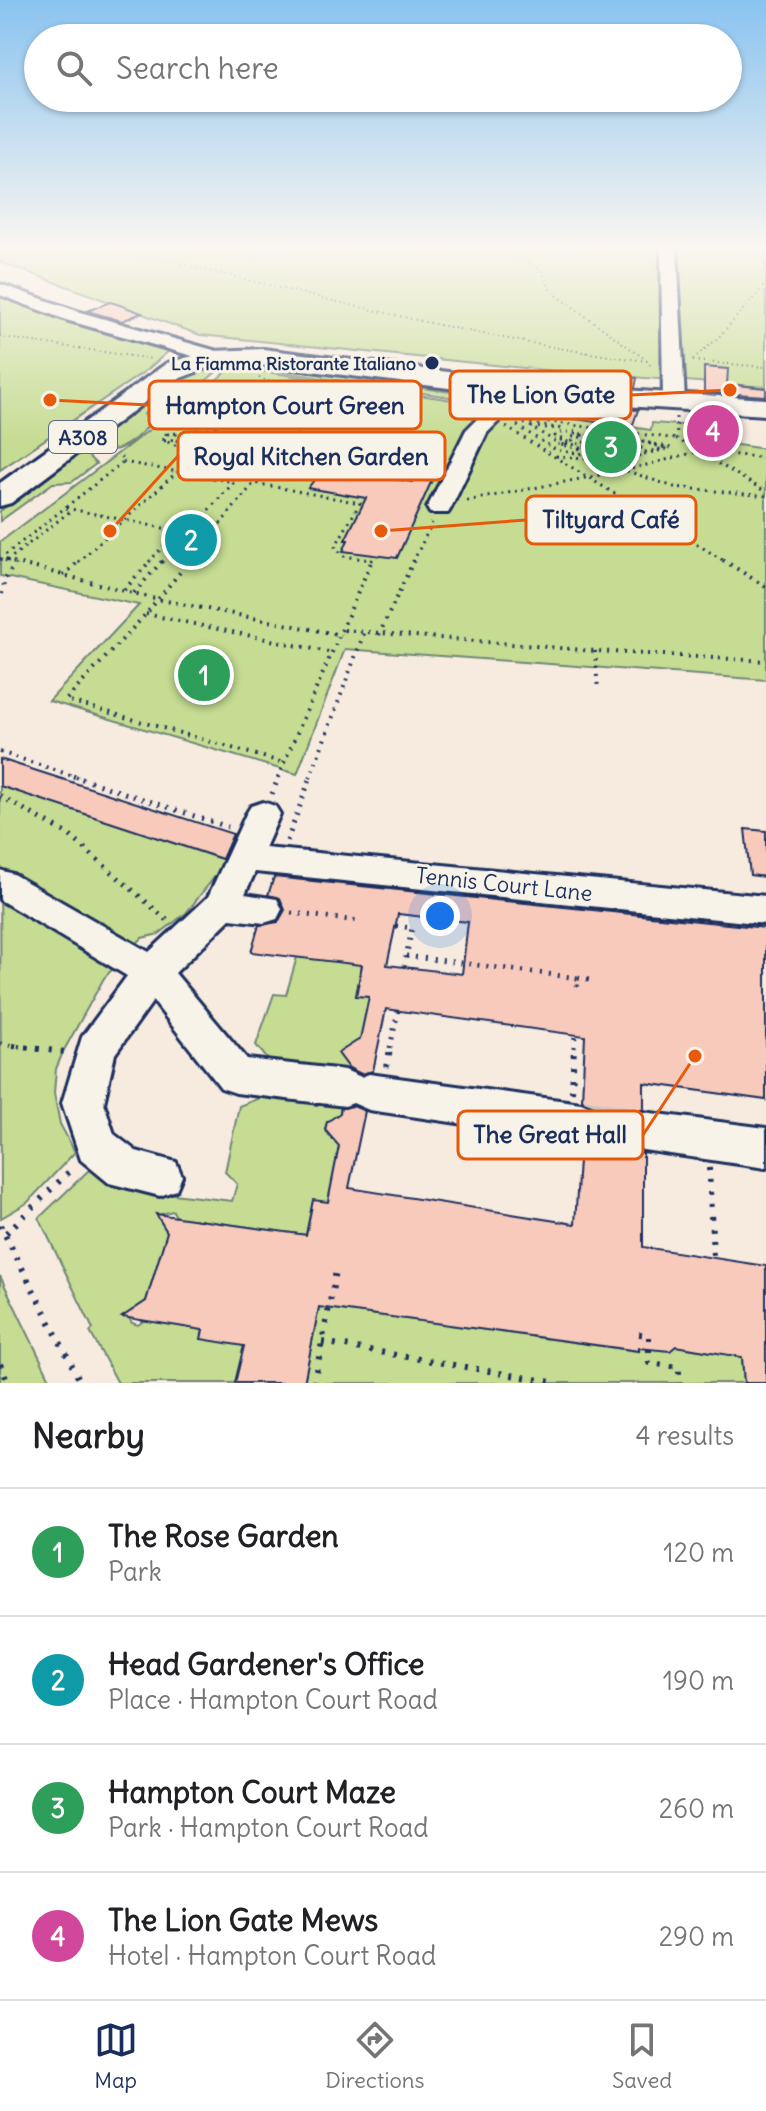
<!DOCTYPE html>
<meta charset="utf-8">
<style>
:root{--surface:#fff;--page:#f6f6f6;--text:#202124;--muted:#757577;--line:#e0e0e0;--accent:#1b2f5e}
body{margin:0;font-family:Delius,sans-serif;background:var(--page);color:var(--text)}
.you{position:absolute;left:440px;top:916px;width:28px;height:28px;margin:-20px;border:6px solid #fff;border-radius:50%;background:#1a73e8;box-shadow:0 0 0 12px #1a73e833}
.badge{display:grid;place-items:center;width:52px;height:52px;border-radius:50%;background:var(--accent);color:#fff;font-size:26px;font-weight:700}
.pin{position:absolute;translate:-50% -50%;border:4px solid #fff;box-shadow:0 2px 8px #0006}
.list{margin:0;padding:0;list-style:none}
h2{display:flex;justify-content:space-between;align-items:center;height:104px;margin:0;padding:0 32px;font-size:34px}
h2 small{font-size:26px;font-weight:400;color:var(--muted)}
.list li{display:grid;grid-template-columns:52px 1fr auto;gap:24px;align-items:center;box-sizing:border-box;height:128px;padding:0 32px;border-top:2px solid var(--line)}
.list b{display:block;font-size:30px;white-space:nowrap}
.list p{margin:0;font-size:26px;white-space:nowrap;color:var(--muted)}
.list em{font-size:26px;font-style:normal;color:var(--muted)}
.icon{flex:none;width:44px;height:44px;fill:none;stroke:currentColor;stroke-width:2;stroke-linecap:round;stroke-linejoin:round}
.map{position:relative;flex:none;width:766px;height:1383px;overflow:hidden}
.search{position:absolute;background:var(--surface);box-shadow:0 2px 6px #0004;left:24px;right:24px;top:24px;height:88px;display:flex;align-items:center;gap:20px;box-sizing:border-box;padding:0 28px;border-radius:44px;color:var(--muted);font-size:30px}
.sheet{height:616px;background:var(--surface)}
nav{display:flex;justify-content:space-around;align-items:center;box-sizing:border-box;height:112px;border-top:2px solid var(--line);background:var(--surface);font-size:22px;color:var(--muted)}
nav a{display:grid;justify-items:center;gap:4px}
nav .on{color:var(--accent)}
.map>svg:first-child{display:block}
</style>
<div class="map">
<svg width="766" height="1383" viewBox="0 0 766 1383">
<rect width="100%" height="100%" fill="#f7ebdf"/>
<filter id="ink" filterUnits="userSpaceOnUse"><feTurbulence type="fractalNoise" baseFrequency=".0125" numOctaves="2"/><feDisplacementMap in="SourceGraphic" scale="16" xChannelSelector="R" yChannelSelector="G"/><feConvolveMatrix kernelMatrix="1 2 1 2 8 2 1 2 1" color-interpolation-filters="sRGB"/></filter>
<g filter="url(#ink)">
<path fill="#c5dc92" stroke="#708678" stroke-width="2" d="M0,250H766V387L564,372L200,335L0,262Z
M0,295L170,350L148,369L0,470Z
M241,366L282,369L495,398L490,403Z
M233,367L651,430L652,423L695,426L694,439L766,449V680L345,649L297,774L49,701L139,605L0,576V542Z
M203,371L216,372L200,386L185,385L170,394L178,403L169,409L155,407L144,414L150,424C141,434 127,448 113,450C102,452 98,450 88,456L96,464L72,482L53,483L0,521V511L178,380Z
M0,785L227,861L186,913L159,934L142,938L104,978L63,1052L56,1069L54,1093L60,1124L75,1152L27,1203L1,1218Z
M297,957L362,965L356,995L369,997L359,1047L347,1077L274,1067L256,1045L274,994L286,995Z
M267,1095L341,1105L339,1118L327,1122L325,1129L341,1137L328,1202L313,1201L306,1235L176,1217L173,1211L161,1214L160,1220L163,1225L169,1226L144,1308L131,1311L129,1318L132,1323L138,1325L145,1320L203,1330L244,1346L235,1383H118L90,1332L93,1329L39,1218L92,1167L122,1188L232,1201L237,1184L225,1172L239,1106Z
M0,1276L52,1383H0Z
M319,1307L639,1351V1317L675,1346L742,1357L744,1383H304Z"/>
<path fill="#f8cabc" stroke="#1b2f5e" stroke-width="2" fill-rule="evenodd" d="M110,302L117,304L142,313L122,321L87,311Z
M704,367L728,369L727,384L766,388V396L704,392Z
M559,371L603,375L637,378L635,388L554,382Z
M544,403L561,405L638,410L632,427L539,414Z
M418,466L437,469L397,558L343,551L348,540H345L366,498L308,488L324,467L412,482Z
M0,759L233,834L222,859L0,786Z
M745,829L766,831V877L750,875Z
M274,877L766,928V1100L644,1083V1109L627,1114L618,1130L625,1146L643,1153V1247L766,1266V1383H744L742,1357L676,1346L670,1351L639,1348V1351L319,1307L304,1383H235L244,1346L201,1339L203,1330L122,1317L146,1301L167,1232L156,1214L306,1235L313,1200L328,1202L339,1146L325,1130L327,1122L340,1113L341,1108L353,1106L365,1111L349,1188L575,1224L580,1144L597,1138L605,1123L599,1108L582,1100L585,1036L386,1009L373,1071L361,1074L349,1068L338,1053L360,1039L369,997L356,996L362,965L251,952L259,925L278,922L285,910L280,898L268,895ZM398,914L468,922L462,974L387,965Z"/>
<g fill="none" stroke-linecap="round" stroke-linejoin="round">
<path stroke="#cbc5c5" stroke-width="45" stroke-dasharray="45 23" stroke-linecap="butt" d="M581,1122L643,1131"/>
<g stroke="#1b2f5e" stroke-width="6">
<path id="minor" d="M661,250H677L685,401L674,407L663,401Z
M0,284L80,312L224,353L227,357L217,363L66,320L0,295Z
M507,382L517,388L502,418L487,433L451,508L448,513H430L427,508L466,430L482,414L500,384Z
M263,802L275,806L280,814L265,848L766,896V924L255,872L245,894L277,899L282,909L277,919L264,923L230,919L175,973L247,1059L345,1070L361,1077L369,1074L581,1103L596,1109L602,1122L596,1135L581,1141L369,1110L353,1103L345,1106L236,1093L221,1088L153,1001L115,1054L104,1103L114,1134L136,1151L176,1162L182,1176L176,1190L160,1196L109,1183L81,1160L62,1103L82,1037L127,976L0,900V870L13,874L149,952L208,897L246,814L251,806Z
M643,1112L766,1128V1168L643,1150L628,1145L621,1131L628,1117Z"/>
</g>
<g stroke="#1b2f5e" stroke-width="6">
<path id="major" d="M263,349L561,386L766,399V415L561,402L263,365L212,366L173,381L11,503L0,506V483L167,363L212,351Z"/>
</g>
<path stroke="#1b2f5e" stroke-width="2" stroke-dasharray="1 4" stroke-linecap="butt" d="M123,250C297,291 470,339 647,361L650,365
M502,250L541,269L551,291L645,359
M0,337L152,359
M693,359L717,339L766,284
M693,361L766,367
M259,378L274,383L278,390
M274,383L323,387L320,390
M211,390L226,378
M224,390L245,384L266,390
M336,390L342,387"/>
<path stroke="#1b2f5e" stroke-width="3" stroke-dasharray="2 5" stroke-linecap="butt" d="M213,388L207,394L220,408
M228,388L222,391L223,396L243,399
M236,391L253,393L251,397L243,399Z
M211,402L235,393
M242,406C256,406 275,404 277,388
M242,406L243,399
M242,406L268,397V391L262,388
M513,417L677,439
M676,417L677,439L766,492
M292,418L295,411L310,405L312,401L303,395L322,388
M241,421L242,416
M201,423L216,427L213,431L197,430Z
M201,423L181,416L199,408L242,406
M201,423L213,418
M517,426L556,450L597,456L590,453L593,444L605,446
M517,426L527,423L563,429L531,427L558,443
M506,427L726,562
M287,430L300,431
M197,431L168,434L163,440L175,445L221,435V439L197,457L200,462L242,457L243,446
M560,433L578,431
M166,435L167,428L181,417
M242,437L243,442
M203,438L202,441L215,444
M622,438L636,445L631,447
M164,441L175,439
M583,442L593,444
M581,448L555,436L568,445L557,444L586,450L588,447L573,442L571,436L595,439L575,433L622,440H601L625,446L600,449L616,453L641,448L627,453L630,455L665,448L636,440L671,448L640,455
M598,454L631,460L640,455
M556,456L586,458L587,455
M242,458L245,475
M123,462L234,482
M621,462L601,457L598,461L674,487L766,496
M271,465L313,473L323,465L401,478L414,435L402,425L412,398L383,393
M264,473L337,388
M467,501L631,469L700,451L766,458
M66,508L187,533
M0,559L13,562
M0,559L123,462L121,457
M7,561L73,509
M78,562L177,472
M149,562L178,530
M162,562L234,482L245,475L264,473L254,483
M189,562L254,483L360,503L335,547L344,556L372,560L371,562
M413,562L432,523"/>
<path stroke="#1b2f5e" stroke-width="4" stroke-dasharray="2 6" stroke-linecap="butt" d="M5,560L156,599L341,635
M190,560L146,614L66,700L284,763
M723,560L766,587
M63,576L80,560
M124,590L151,560
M134,593L163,560
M2,594L5,579L15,564
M146,614L333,653
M344,630L595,651L766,661
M379,635L414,560
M595,651L598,690
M0,752L79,778
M284,763L372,560
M278,778L284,763
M310,778L364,633"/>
<path stroke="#1b2f5e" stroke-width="5" stroke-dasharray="2 7" stroke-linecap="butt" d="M73,776L228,827
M272,794L279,776
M0,796L68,834L167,920
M287,841L311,776
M291,913L357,921
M396,926L412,928L404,967
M406,956L578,978L577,989
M578,978L595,981
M0,1044L29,1048
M390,1048L398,1011
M574,1048L575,1035"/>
<path stroke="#1b2f5e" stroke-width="6" stroke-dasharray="3 9" stroke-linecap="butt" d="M13,1046L65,1052
M386,1067L391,1046
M572,1092L574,1046
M709,1168L713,1257
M0,1225L81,1383
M6,1233L74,1167
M639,1334L649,1335V1363L679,1367V1383
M322,1342L557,1383
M0,1364L8,1383
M314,1383L337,1266"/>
<use href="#minor" fill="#f7f3e8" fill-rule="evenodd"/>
<use href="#major" fill="#f7f3e8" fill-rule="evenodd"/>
<path stroke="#1b2f5e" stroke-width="3" stroke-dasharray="2 5" stroke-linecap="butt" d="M195,414L178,427L175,439L195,454L211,457"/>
</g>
</g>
<linearGradient id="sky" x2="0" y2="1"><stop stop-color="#89c3f0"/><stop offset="0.56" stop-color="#fbf6f1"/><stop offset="1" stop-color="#fbf6f1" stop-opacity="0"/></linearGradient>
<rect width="766" height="444" fill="url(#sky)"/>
<circle fill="#1b2f5e" stroke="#f7f3e8" stroke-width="3" cx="432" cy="363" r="8"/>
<g text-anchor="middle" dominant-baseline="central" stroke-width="6" stroke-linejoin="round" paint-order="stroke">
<g font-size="18" font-weight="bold" fill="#1b2f5e" stroke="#f7f3e8" text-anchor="end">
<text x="416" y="363">La Fiamma Ristorante Italiano</text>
</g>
<rect fill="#f7f3e8" stroke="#5d6a87" stroke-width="2" x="49" y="421" width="68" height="32" rx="6"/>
<g font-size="20" font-weight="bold" fill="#1b2f5e">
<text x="83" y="437">A308</text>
</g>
<g font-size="22" fill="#1b2f5e" stroke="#f7f3e8">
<text transform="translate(504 884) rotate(6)">Tennis Court Lane</text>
</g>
</g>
<path fill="none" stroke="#e8590c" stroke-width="3" d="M730 390L631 395M50 400L149 405M110 531L178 456M381 531L526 520M695 1056L643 1135"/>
<g fill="#e8590c" stroke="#f7f3e8" stroke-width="3">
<circle cx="730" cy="390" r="8"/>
<circle cx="50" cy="400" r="8"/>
<circle cx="110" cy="531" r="8"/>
<circle cx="381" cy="531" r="8"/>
<circle cx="695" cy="1056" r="8"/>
</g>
<g fill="#f7f3e8" stroke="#e8590c" stroke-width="3">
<rect x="450" y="371" width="181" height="48" rx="8"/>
<rect x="149" y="381" width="272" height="48" rx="8"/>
<rect x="178" y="432" width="267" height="48" rx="8"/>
<rect x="526" y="496" width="170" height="48" rx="8"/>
<rect x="458" y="1111" width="185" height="48" rx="8"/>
</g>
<g font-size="24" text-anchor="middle" font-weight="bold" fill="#1b2f5e">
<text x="541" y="403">The Lion Gate</text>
<text x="285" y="414">Hampton Court Green</text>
<text x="311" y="465">Royal Kitchen Garden</text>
<text x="611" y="528">Tiltyard Café</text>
<text x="550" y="1143">The Great Hall</text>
</g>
</svg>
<div class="you"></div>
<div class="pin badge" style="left:204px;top:675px;background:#2e9e5b">1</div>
<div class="pin badge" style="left:191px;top:540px;background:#0f9aa8">2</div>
<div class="pin badge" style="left:611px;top:447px;background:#2e9e5b">3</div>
<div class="pin badge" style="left:713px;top:431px;background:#d1479c">4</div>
<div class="search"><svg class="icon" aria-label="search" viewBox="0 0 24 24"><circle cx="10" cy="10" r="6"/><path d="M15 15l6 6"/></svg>Search here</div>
</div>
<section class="sheet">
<h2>Nearby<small>4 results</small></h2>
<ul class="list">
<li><span class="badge" style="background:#2e9e5b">1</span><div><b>The Rose Garden</b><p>Park</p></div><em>120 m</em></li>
<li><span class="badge" style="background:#0f9aa8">2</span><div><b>Head Gardener's Office</b><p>Place · Hampton Court Road</p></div><em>190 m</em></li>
<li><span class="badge" style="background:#2e9e5b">3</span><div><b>Hampton Court Maze</b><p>Park · Hampton Court Road</p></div><em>260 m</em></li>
<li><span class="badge" style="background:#d1479c">4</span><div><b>The Lion Gate Mews</b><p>Hotel · Hampton Court Road</p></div><em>290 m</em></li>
</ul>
</section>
<nav>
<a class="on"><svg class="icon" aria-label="map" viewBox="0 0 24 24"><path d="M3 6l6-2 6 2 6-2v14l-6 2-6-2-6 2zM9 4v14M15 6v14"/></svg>Map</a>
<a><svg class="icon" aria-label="directions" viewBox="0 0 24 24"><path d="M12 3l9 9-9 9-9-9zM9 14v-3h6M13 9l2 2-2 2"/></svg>Directions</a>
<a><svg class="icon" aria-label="saved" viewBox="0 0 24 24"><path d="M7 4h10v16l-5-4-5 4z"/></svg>Saved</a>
</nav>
